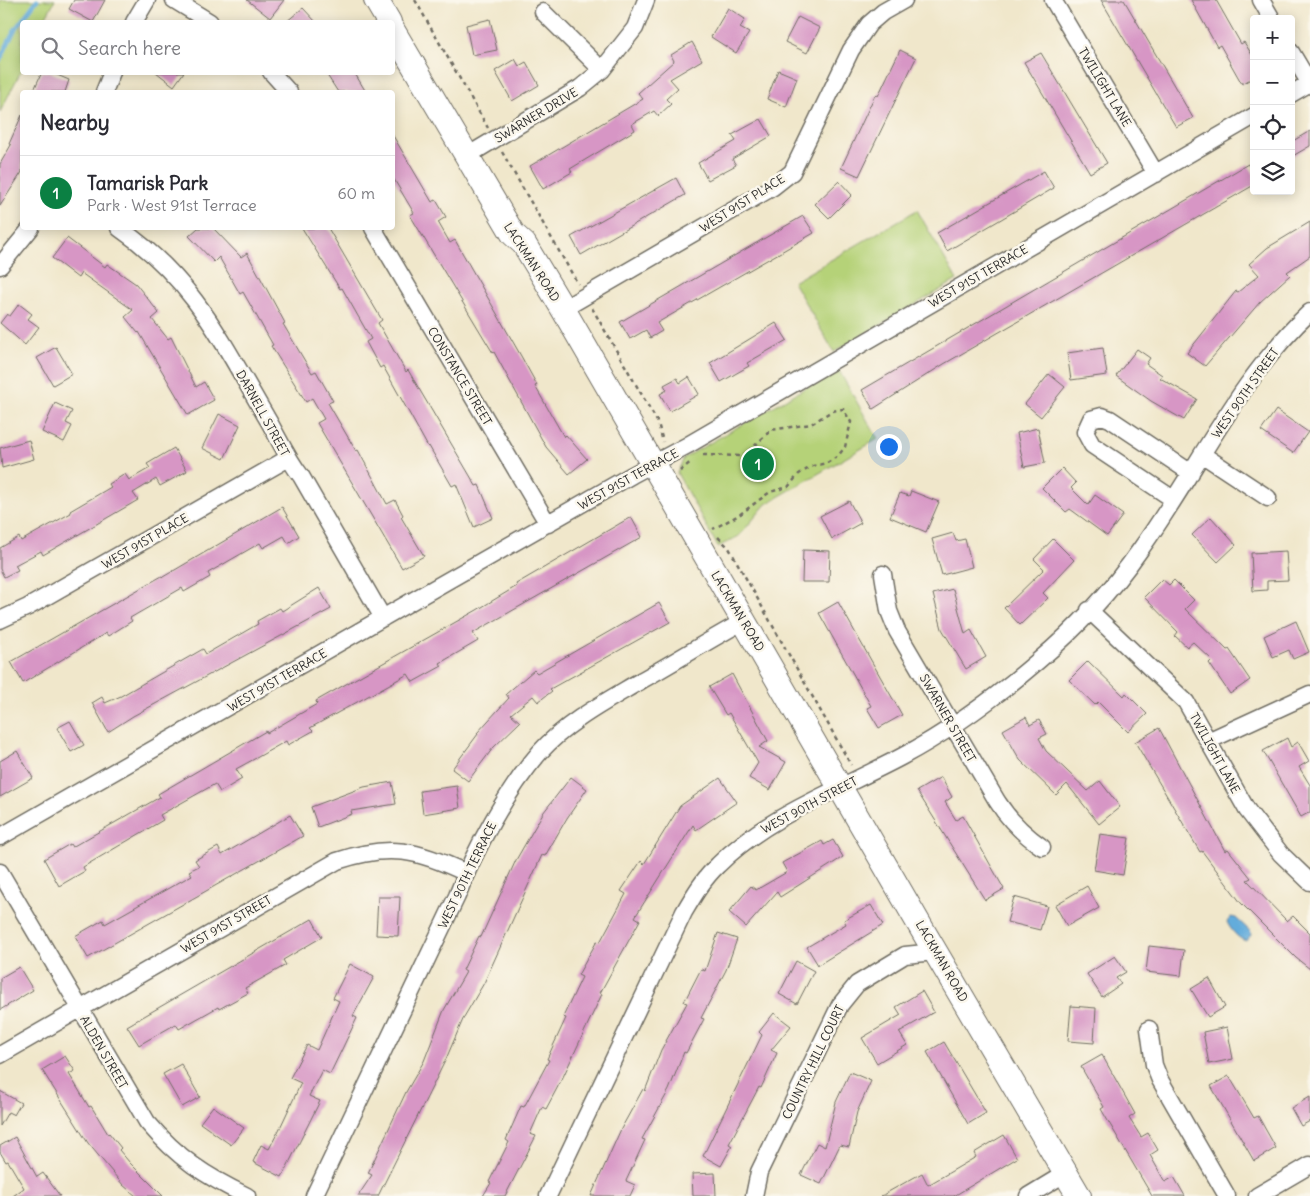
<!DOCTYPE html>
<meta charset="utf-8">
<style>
:root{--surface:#fff;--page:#f2f2f3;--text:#2b2b33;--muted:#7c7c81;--line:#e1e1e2;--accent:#0b8043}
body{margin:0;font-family:Delius,sans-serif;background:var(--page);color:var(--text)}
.controls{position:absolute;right:15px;top:15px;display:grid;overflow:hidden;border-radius:5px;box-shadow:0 2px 12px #0003}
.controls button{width:45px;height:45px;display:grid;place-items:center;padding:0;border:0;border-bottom:1px solid var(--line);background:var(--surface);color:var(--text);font:25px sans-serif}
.you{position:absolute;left:888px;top:446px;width:18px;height:18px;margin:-12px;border:4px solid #fff;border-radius:50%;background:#1a73e8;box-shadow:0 0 0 8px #1a73e833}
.badge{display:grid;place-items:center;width:32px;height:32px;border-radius:50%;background:var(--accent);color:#fff;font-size:16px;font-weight:700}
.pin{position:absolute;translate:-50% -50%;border:2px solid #fff;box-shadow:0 1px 5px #0006}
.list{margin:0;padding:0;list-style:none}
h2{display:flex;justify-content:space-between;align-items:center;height:65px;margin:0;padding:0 20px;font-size:21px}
h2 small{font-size:16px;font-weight:400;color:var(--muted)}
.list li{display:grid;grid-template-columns:32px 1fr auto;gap:15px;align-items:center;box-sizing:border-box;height:75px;padding:0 20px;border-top:1px solid var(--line)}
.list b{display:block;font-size:19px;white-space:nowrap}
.list p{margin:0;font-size:16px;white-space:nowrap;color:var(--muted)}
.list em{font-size:16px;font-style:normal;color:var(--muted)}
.icon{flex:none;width:28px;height:28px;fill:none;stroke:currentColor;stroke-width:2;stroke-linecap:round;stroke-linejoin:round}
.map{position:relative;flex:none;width:1310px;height:1196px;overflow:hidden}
.search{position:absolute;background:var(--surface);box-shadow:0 2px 12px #0003;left:20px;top:20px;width:375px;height:55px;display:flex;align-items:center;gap:12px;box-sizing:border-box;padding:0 18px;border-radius:5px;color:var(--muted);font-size:19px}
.panel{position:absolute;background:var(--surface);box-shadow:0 2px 12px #0003;left:20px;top:90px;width:375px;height:140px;border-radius:5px}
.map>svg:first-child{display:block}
</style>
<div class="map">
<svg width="1310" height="1196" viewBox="0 0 1310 1196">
<rect width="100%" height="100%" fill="#fbf7ec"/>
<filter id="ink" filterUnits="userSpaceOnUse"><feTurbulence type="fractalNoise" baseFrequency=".02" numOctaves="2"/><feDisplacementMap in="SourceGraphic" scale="10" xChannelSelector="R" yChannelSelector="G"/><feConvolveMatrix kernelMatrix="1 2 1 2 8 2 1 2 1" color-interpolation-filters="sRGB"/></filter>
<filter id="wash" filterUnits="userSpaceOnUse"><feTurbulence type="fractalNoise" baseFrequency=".0096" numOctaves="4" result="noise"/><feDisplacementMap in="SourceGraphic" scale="20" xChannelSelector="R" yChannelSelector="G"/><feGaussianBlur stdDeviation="1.12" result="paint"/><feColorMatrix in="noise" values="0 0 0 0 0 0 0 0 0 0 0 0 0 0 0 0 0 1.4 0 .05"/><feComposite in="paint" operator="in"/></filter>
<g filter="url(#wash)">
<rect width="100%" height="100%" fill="#f0e7cb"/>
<path fill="#b5d278" stroke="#707e52" d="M0,0H55L43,22H22V69L0,112Z
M917,210L957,280L834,352L793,282Z
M838,369L878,439L766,504L739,536L718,547L677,473L684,458Z"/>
<path fill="#63acdb" stroke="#476c83" d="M1231,917L1236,918L1251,932V935L1246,941C1238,939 1230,929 1227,922Z"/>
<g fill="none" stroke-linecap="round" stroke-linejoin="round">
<path stroke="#63acdb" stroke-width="4.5" d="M0,60L14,31L37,0"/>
</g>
<g id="blocks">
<path fill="#d796c5" d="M74,0H105L93,22L69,9Z
M247,0H284L270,18Z
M1101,0H1124L1193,118L1176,127Z
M1191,0H1216L1241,44L1244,42L1254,58V77L1242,84L1220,45L1217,47Z
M303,8L316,22H286Z
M728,8L745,19L740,28L749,33L736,53L711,37Z
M798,17L820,28L807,53L785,42Z
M490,19L497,50L472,55L466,25Z
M692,42L702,60L670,79L678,88L666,99L671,104L658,116L654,111L632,124L635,130L570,169L572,172L543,189L530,166L643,99L638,93L674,61L671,55Z
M900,50L916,58L859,176L841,168L875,95L878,96Z
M1041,53L1107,163L1090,173L1024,62Z
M515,59L519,66L526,62L539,85L512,101L495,71Z
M778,70L797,78L786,107L767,99Z
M42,72H50L69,80L65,92H33Z
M156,72H184L174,86Z
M325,72H354L366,92H338Z
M22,115V172L0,206V164L11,145L9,144Z
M761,119L771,136L732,159L736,165L708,180L698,163L736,141L732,135Z
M1310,131V146L1291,157V142Z
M392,134L432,202L436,200L446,217L438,222L450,243L455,240L521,356L537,385L535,386L564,437L566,435L587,459L569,474L546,447L494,352L493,353L410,215L414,213L392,176Z
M1248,164L1254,174V185L944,364L873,409L862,390Z
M1044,171L1054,188L947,251L937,233Z
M676,178L685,195L581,255L571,237Z
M839,181L852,195L829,218L815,204Z
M803,216L814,233L657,323L662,331L650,338L646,330L630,339L620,322Z
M1310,222V256L1287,272L1290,275L1260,302L1205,366L1187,353L1236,291L1238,292L1259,275L1249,264L1267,248Z
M198,228H213L241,257L247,253L285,323L283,324L312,373L316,371L333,401L328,403L356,451L358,450L387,504L395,500L403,515L401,517L424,556L402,568L317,423L324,419L312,398L306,402L271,346L273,345L243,292L240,294L219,257L214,262L189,236Z
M302,228H328L382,320L378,323L406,372L408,370L476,486L479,485L493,518L474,527L456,484L452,486L429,446L428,447L383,366L380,368L366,342L371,339L342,288L340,289Z
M67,238L105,267L107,264L136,284L159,313L152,319L168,339L171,337L196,387L204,382L214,400L188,415L139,332L138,333L125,317L133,310L81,273L78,278L52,258Z
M19,304L32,314L28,319L39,327L25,345L0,323L7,314L10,316Z
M776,323L787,340L747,363L749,366L721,382L710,363Z
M56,347L72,374L53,385L37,358Z
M1103,348L1107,375L1071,380L1067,353Z
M1137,349L1150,358L1146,364L1162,375L1160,378L1197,399L1184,420L1151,401L1116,376Z
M1049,374L1065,387L1041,417L1025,404Z
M689,377L699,394L670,411L660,394L667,390L664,385L677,378L680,383Z
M55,403L72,411L66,423L72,426L64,442L42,432Z
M1276,410L1308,432L1293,453L1261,431Z
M219,414L240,425L224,459L202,448Z
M1038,428L1045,463L1024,467L1017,433Z
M29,440L34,459L2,468L0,448Z
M174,448L187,471L160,486L156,479L133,493L138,500L43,555L41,551L15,565L18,570L4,577L0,569V548L19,537L21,541L71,513L70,511L111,487L109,484L125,474L129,480L150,468L147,464Z
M1062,468L1076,483L1071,488L1088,505L1095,495L1123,515L1107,536L1070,509L1066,512L1042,488Z
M911,491L939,502L926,532L890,517L900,493L909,496Z
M849,501L861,523L832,539L820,516Z
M282,507L299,536L288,543L284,536L263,548L260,543L208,573L210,577L184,592L182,588L130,618L132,621L108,636L106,633L23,683L11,662L162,576L163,577Z
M631,517L642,537L473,633L478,641L440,663L442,666L413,682L408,674L310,728L313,731L288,745L286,741L258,757L236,769L242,779L220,792L215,784L160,815L163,820L83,867L85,871L59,886L44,859L70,844L72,847L160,797L158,794L266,731L267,733L317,704L316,701L477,610L517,586L516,584Z
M1211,517L1236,545L1218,562L1192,535Z
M953,533L956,541L965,539L972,567L942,575L932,539Z
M1053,539L1074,560L1043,593L1048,598L1020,625L1004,608L1044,569L1034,559Z
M803,550L830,551L829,582H802Z
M1286,551L1288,580L1267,581V590L1253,591L1251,553Z
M1162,579L1169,585L1174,580L1194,600L1185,609L1227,650L1229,649L1250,680L1230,694L1209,663L1212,660L1193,642L1187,647L1175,636L1178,632L1144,597Z
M319,588L331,609L133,716L108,732L92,703L102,697L105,703L121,696L203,649L206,654L258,624L257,621L280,608L282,611Z
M953,589L965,634L971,630L986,657L966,669L942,629L933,594Z
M838,602L902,715L879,728L867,708L871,706L819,613Z
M659,603L670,622L550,689L552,691L538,702L533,696L511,714L520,722L493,748L468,781L452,769L478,734L477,733L509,698L506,694L534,670L537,673Z
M1296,621L1309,652L1293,659L1289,650L1273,657L1264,636Z
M1088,661L1124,696L1126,693L1147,714L1128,732L1098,702L1095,705L1069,680Z
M732,674L768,741L759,747L786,762L770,790L749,778L758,763L729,713L726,715L709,687Z
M1026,717L1030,725L1039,720L1047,734L1039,738L1046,751L1088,791L1100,781L1120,807L1099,824L1067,784L1056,795L1020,760L1003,730Z
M70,721L84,745L71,752L57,728Z
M1159,728L1225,851L1228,849L1251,878L1247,880L1287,921L1293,916L1310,933V969L1296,958L1241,903L1202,851L1200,852L1135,742Z
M1287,738L1291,747L1298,742L1309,761L1299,767L1310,785V812L1301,817L1263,751Z
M17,751L33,778L0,797V761Z
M571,777L587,789L567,818L545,856L542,855L484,983L464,1017L446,1059L378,1196H358L372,1175L368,1173L406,1092L424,1061L444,1010L466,972L463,970L479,936L481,937L516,860L543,813Z
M941,777L952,797L945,802L956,820L963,816L1004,889L985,900L917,791Z
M720,778L737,802L696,830L693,825L635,917L640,920L600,993L602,994L563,1077L546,1109L542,1107L530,1134L536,1136L505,1196H483L491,1183L489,1182L509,1142L506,1140L521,1106L524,1107L549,1060L547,1059L566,1018L563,1017L582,977L578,975L597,941L600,942L626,894L621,891L641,861L644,864L680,806Z
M392,782L396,804L351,811L352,814L318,827L311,807L364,787Z
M457,786L460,808L423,814L420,791Z
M290,815L303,836L88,958L75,936L103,920L105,924L192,875L189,871L199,866L195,860L218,847L222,855Z
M1100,834L1129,838L1123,875L1094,870Z
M833,840L843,857L780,897L777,892L746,927L729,912L751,886L756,890L787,872L782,863L822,841L824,845Z
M1087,886L1099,908L1067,926L1055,905Z
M378,897H400L398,936L376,935Z
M1014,897L1047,906L1040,930L1007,922Z
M871,905L883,925L818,965L807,947L846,924L844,920Z
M312,919L322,937L283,960L286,965L245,988L248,993L219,1009L218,1007L179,1029L176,1024L139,1045L127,1026Z
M718,933L737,939L726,970L701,1018L704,1019L686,1053L684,1052L669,1090L642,1139L645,1140L626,1181L635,1185L630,1196H591L621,1129L643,1089L645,1091L661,1050L687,1003L684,1002L701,969L705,971Z
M1149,946L1184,950L1181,976L1146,972Z
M1115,956L1126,972L1116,978L1121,984L1102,997L1087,974Z
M796,961L814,971L797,1004L779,994Z
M350,964L374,977L353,1016L357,1018L330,1074L322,1070L309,1096L320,1101L282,1177L253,1162L261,1145L269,1149L279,1130L301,1083L290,1078L307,1045L317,1050L339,1001L333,998Z
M19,967L33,990L0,1010V978Z
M1209,978L1225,1007L1208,1017L1191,989Z
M922,991L934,1012L899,1032L907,1045L877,1063L862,1038L901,1015L896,1007Z
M1071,1006L1096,1008L1094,1043L1068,1041Z
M774,1013L791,1026L771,1050L777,1053L761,1088L759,1087L729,1144L732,1146L721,1166L703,1156L762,1035L759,1032Z
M1227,1027L1233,1059L1209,1064L1203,1032Z
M944,1042L986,1113L968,1124L927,1052Z
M1102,1055L1135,1114L1129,1118L1141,1137L1148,1133L1158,1150L1150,1155L1165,1182L1174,1177L1185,1196H1152L1101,1109L1104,1107L1081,1067Z
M65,1056L75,1071L69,1074L89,1107L91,1106L108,1134L109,1133L121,1148L119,1150L130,1163L163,1196H136L123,1185L88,1143L42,1070Z
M181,1064L200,1097L182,1107L163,1074Z
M850,1072L871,1081L857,1112L849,1147L840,1145L821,1184L801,1175L817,1143L825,1147L836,1102Z
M1229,1076L1254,1118L1258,1116L1276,1148L1254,1161L1211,1086Z
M0,1091L21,1103L14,1115L8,1112L0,1126Z
M1310,1097V1121L1301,1126L1291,1108Z
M213,1106L244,1128L231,1145L200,1123Z
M1004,1135L1017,1158L954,1196H881L922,1173L928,1185L976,1157L974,1153Z
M15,1137L37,1177L43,1173L60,1196H13L24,1188L8,1161L6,1162L0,1152V1146Z
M715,1173L716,1196H693L692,1174Z"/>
</g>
</g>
<g filter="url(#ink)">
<use href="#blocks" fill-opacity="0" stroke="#706d63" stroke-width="1"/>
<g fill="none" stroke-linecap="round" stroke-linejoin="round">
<g stroke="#706d63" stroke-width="19">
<path id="minor" d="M174,0L210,22
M1053,0L1156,174
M1261,0L1272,19
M543,12L602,70
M134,22L147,0
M1291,52L1310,84
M271,72L289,92
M104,92L112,72
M1291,94L1310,83
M467,156L580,88L602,70L635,28L646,0
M119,228C195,280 223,344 268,420C279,439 287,458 301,476L383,618
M373,228L548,524
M0,266L31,228
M563,309L773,187L792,172L851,50L869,24L883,12L904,0
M1203,455L1268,498
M1173,499L1092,445L1085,432L1091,419L1102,416L1110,419L1191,473
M883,574L889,611L897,631L997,801C1009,820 1023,834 1042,847
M1089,610L1186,702L1247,810L1281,854L1310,882
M0,620L28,607L287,459
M1208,741L1310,694
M0,837L632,475L688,445L1254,116
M0,872L147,1122C178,1158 205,1176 247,1196
M1149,1029L1154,1065L1160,1080L1227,1196
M0,1055L337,861C389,843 418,850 466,873
M314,1196L457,896C475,849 507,790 540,752C568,721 607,701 642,680C676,661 709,640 744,621
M548,1196L684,912C694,895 704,878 718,865C768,815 839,790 901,757C950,731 996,697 1038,661C1076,629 1112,590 1140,550C1197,471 1238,379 1310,312
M754,1196L759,1172L840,1005L857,984L905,955L935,952
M1028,1196L1066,1173
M1257,1196L1310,1165"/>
</g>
<g stroke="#706d63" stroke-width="26">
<path id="secondary" d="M376,0L389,22
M392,29L513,234L524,244L563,309L926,936L1079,1196"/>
</g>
<path stroke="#706d63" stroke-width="2.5" stroke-dasharray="4 4" stroke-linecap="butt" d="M415,0L488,128
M502,152L578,284
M592,308L658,423L663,442
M703,455L744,456L771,430L811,424L832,411L843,409L851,422L845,447L838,456L827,463L813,466L799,474L788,487L770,492L739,515L713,529
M680,471L692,461
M718,537L729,548L851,765"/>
<use href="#minor" stroke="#fff" stroke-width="16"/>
<use href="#secondary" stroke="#fff" stroke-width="24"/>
</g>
</g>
<g text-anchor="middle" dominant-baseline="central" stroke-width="5" stroke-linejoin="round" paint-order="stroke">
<g font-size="12" fill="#2b2b2b" stroke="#fbf7ec">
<text transform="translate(1105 87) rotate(59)">TWILIGHT LANE</text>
<text transform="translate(536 115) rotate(-31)">SWARNER DRIVE</text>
<text transform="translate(742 203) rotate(-32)">WEST 91ST PLACE</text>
<text transform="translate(532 262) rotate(57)">LACKMAN ROAD</text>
<text transform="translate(978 276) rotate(-30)">WEST 91ST TERRACE</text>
<text transform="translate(460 376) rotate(59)">CONSTANCE STREET</text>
<text transform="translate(1245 393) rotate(-55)">WEST 90TH STREET</text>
<text transform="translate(263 413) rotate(61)">DARNELL STREET</text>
<text transform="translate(628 479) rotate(-29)">WEST 91ST TERRACE</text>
<text transform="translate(145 541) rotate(-30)">WEST 91ST PLACE</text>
<text transform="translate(738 611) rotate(59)">LACKMAN ROAD</text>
<text transform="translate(277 680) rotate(-30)">WEST 91ST TERRACE</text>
<text transform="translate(948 718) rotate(60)">SWARNER STREET</text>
<text transform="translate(1215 753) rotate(61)">TWILIGHT LANE</text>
<text transform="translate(809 805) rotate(-28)">WEST 90TH STREET</text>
<text transform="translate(467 875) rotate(-64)">WEST 90TH TERRACE</text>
<text transform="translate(226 924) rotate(-30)">WEST 91ST STREET</text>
<text transform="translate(942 961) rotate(60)">LACKMAN ROAD</text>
<text transform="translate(104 1052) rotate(60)">ALDEN STREET</text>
<text transform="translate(813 1062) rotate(-64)">COUNTRY HILL COURT</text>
</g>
</g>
</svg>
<div class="controls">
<button>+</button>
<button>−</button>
<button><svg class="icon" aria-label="locate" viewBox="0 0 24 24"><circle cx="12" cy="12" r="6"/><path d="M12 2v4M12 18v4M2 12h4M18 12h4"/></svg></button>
<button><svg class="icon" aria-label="layers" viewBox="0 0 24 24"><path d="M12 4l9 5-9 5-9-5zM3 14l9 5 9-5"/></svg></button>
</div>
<div class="you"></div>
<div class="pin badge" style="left:758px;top:464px">1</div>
<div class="search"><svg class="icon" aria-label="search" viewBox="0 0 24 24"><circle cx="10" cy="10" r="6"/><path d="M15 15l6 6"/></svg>Search here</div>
<section class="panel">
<h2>Nearby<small></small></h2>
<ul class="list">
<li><span class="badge">1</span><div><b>Tamarisk Park</b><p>Park · West 91st Terrace</p></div><em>60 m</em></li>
</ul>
</section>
</div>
